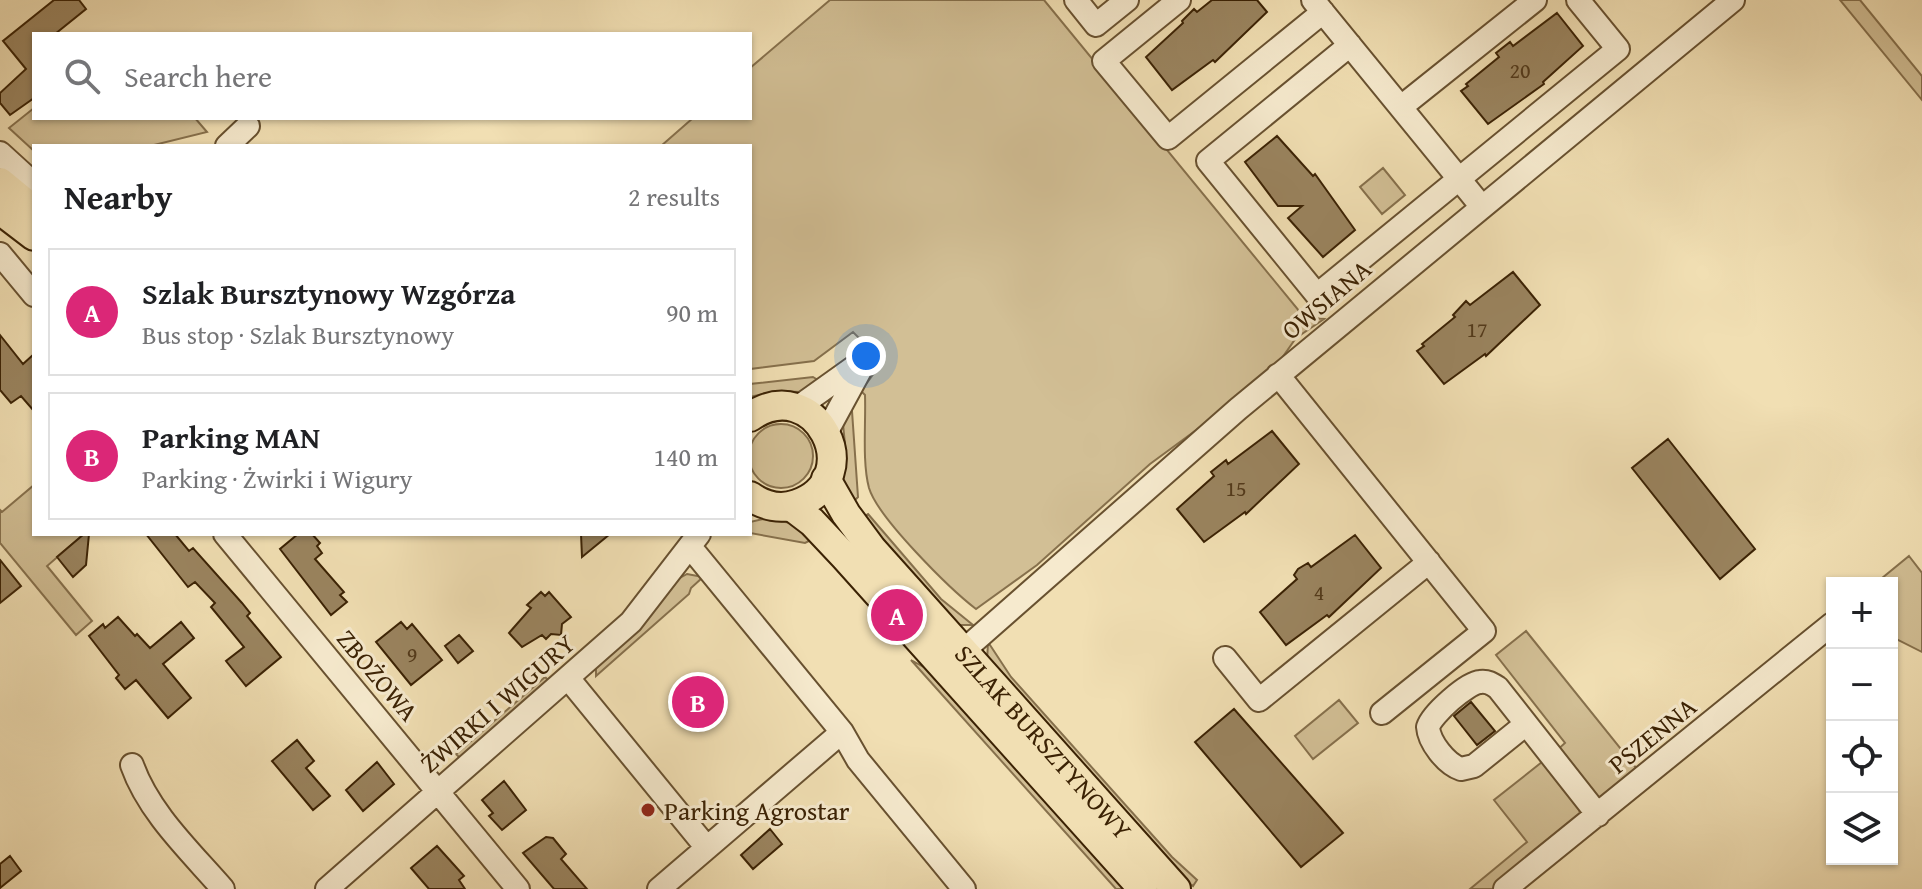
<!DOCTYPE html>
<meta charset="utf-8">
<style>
:root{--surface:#fff;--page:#f2f2f2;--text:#202124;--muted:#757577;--line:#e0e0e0;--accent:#db2777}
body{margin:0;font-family:"Gentium Book Plus",serif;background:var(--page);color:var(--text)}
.controls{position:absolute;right:24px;bottom:24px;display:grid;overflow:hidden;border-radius:0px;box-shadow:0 2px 6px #0004}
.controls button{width:72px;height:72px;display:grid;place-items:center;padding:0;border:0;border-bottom:2px solid var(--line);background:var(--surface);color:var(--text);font:40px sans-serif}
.you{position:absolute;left:866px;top:356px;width:28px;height:28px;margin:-20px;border:6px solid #fff;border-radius:50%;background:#1a73e8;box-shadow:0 0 0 12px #1a73e833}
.badge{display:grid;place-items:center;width:52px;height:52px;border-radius:50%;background:var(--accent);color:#fff;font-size:26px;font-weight:700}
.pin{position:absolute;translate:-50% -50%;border:4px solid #fff;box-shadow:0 2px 8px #0006}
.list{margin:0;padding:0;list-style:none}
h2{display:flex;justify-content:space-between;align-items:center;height:104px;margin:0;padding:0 32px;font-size:34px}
h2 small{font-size:26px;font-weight:400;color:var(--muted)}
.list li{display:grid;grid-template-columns:52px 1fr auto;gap:24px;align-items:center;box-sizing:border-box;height:128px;margin:0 16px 16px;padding:0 16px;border:2px solid var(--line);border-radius:0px}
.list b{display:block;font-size:30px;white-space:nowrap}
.list p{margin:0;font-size:26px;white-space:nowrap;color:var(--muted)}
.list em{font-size:26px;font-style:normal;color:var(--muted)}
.icon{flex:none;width:44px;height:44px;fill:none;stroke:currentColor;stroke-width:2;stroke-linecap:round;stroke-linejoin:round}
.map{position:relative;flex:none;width:1922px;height:889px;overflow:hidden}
.search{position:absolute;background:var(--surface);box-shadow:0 2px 6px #0004;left:32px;top:32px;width:720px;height:88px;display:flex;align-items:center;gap:20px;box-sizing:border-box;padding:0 28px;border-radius:0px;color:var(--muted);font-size:30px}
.panel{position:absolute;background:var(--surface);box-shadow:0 2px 6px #0004;left:32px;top:144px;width:720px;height:392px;border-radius:0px}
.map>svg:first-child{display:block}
</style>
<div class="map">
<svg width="1922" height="889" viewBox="0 0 1922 889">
<rect width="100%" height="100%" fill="#f1dfb3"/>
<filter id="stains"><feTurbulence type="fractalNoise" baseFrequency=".0025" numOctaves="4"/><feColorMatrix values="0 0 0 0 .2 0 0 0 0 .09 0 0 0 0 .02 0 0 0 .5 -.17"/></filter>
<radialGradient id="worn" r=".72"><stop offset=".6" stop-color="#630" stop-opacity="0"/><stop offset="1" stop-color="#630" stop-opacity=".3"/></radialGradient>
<path fill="#d2bf95" stroke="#86704c" stroke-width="2" d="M830,0H1044L1304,317L1324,319L1296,338L1277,365L1233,403L1150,464L1037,565L976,609C950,589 878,518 869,488C862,462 866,423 865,395L861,391L880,365L861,347L864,343L853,332L814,361L750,369V146H661L693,118H750V68Z
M1840,0H1860L1922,76V100Z
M34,108V118H195L207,132L150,146H34V151L9,128Z
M1383,168L1405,195L1382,214L1360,187Z
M813,377L821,382L801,392L776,391L750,397V384Z
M849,407L852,411L858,497L852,503L843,481L846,454L843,424Z
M749 456a32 32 0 1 1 64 0a32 32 0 1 1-64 0Z
M34,485V534H84L47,566L92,621L76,635L0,543V510L2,512Z
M868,514L941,599L973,625H958L862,518Z
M763,519L792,523L813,539L805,543L750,533V522Z
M1909,556L1922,573V652L1892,637V583H1876Z
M687,574L703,577L691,588L689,594L596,676V667L631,636L678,579Z
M1526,631L1641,774L1609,800L1595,798L1555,752L1565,743L1496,655Z
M988,642L1011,677L1172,857L1197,880L1193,886L1181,877L987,662Z
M911,660L929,670L1126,889H1116Z
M545,677L549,681L460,758L456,754Z
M1339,700L1358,723L1313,759L1295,736Z
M1542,762L1580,809L1579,816L1497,889H1470L1527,842L1494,800Z"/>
<path fill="#9a845f" stroke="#3b2204" stroke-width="2" d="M54,0H79L86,9L55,34H34V98L10,115L0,103V93L26,69L3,41Z
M1212,0H1257L1267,12L1215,62L1213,60L1172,90L1146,57L1183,23L1182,21L1194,9L1197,12Z
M1557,13L1583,46L1543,82L1544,84L1488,124L1461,91L1468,86L1466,84L1499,57L1496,53L1510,42L1513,46Z
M1277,136L1313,176L1315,174L1355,230L1323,257L1288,218L1302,206H1278L1245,162Z
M1513,272L1540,305L1486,356L1485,354L1444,384L1417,351L1424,346L1422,344L1455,317L1453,315L1466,301L1470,305Z
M0,335L23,364L34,354V411L21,396L11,403L0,390Z
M1272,431L1299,464L1246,514L1245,512L1204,542L1177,509L1214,476L1211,472L1226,460L1228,464Z
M1668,439L1755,549L1720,579L1632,468Z
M84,534H89L86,565L73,577L57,557Z
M146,534H175L189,551L193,548L242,603L250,613L247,616L281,657L246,686L226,661L244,647L211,607L215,603L195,582L188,587Z
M298,534H312L320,543L317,546L322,553L315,559L344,592L340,595L347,602L331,615L280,549Z
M581,534H610L582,557Z
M1355,535L1381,568L1329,617L1327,615L1286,645L1260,612L1297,579L1294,575L1298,569L1308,563L1311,567Z
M0,560L21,586L0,603Z
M541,592L545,596L549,592L571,617L562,624L561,635L551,634L546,639L542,635L522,647L509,633L531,608L527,605Z
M118,617L135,636L137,634L150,648L181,622L194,638L163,664L191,698L168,718L136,680L125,689L116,678L119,675L89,636L103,624L105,628Z
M401,622L407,629L412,624L442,660L411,685L376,642Z
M459,635L473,651L458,663L445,646Z
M1471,702L1495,731L1477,745L1454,716Z
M1234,709L1343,833L1301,867L1195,742Z
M297,740L314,761L306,768L330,796L313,810L272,761Z
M377,762L394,784L363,811L346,790Z
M504,781L526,810L502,830L489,816L493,813L482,800Z
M770,829L782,844L753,869L741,855Z
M546,837L553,838L566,854L561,859L587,889H554L523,853Z
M437,846L464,876L459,880L465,889H429L411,868Z
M10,856L21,871L0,888V864Z"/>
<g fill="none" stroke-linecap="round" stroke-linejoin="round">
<g stroke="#685130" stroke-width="26">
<path id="minor" d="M1076,0L1096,25L1127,0
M1179,0L1104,61L1168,138L1323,12
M1313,0L1482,207
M1350,45L1208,161L1317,295L1618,49L1578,0
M1401,107L1535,0
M227,146L248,126
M0,153L34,184
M0,254L34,295
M1278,375L1484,631L1382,713
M797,408L867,358
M826,433L864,363
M225,534L518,889
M691,548L842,732L858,760L964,889
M963,651L1238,409L1733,0
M1225,658L1259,700L1429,562
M568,678L707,848
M1526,724L1474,766L1461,769C1446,764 1429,742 1428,727C1432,714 1467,683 1480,682C1488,681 1492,684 1498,688L1598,815
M132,765C149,813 190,851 223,889
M327,889L631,622L699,534
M659,889L842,732
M1505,889L1832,624"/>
</g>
<g stroke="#3b2204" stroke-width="32">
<g id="major">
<path d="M0,182L34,210"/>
<path d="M0,210L34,236"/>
<path d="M750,417C815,371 870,478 797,504C781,510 764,506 750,496"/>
<path id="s1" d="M826,479L846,514L872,549L1176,889"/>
<path d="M791,506L812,522L845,557L1143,889"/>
</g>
</g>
<use href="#minor" stroke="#f6eace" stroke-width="22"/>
<use href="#major" stroke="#f1dfb3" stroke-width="28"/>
</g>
<circle fill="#8f2418" stroke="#f6eace" stroke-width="3" cx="648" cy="810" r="8"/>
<g text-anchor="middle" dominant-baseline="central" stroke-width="6" stroke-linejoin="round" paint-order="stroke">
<g font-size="22" fill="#533a1b">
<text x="1520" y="70">20</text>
<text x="1477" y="329">17</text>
<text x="1236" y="488">15</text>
<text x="1319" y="592">4</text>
<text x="412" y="654">9</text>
</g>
<g font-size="26" fill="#3b2204" stroke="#f6eace">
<text transform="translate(1326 299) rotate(-40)">OWSIANA</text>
<text transform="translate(378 675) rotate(50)">ZBOŻOWA</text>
<text transform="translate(497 703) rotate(-41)">ŻWIRKI I WIGURY</text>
<text transform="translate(1652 735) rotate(-39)">PSZENNA</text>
<text stroke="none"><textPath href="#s1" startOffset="342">SZLAK BURSZTYNOWY</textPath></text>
</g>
<g font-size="26" fill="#3b2204" stroke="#f6eace" text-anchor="start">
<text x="664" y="810">Parking Agrostar</text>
</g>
</g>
<rect width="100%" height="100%" filter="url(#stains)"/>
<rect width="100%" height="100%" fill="url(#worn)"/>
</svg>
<div class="controls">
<button>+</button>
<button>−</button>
<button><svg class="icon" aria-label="locate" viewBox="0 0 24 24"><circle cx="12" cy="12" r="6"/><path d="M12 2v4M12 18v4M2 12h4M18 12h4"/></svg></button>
<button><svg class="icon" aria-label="layers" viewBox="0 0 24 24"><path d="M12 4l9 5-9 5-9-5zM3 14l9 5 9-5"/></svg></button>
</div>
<div class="you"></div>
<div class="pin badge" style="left:897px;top:615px">A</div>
<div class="pin badge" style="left:698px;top:702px">B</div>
<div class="search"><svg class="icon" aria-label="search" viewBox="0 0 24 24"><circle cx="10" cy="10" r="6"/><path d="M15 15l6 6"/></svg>Search here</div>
<section class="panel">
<h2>Nearby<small>2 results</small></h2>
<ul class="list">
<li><span class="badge">A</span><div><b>Szlak Bursztynowy Wzgórza</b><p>Bus stop · Szlak Bursztynowy</p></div><em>90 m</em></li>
<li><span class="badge">B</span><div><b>Parking MAN</b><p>Parking · Żwirki i Wigury</p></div><em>140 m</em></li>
</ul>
</section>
</div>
